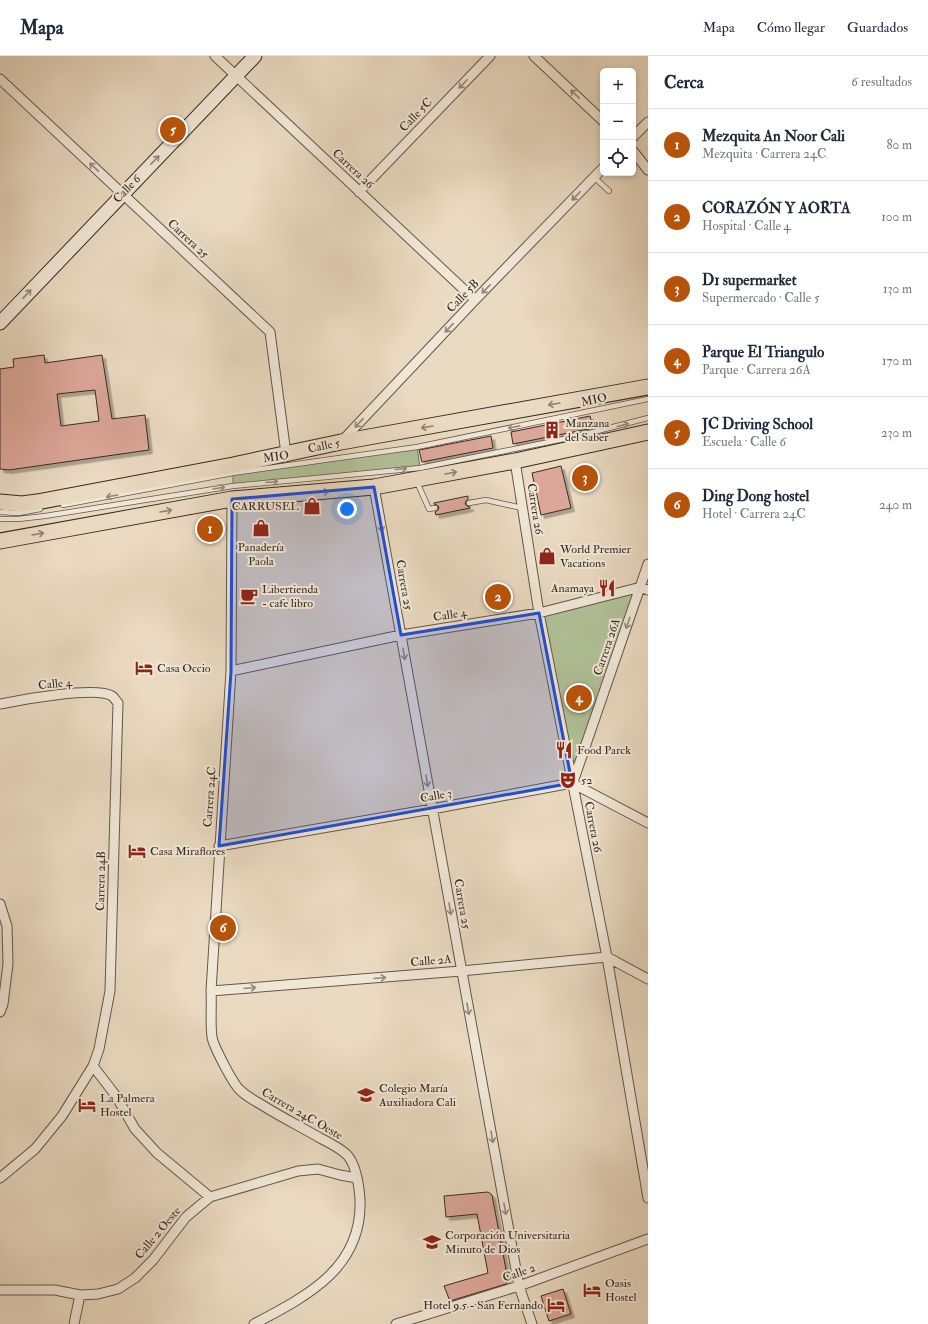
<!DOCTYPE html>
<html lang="es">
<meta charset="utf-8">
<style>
:root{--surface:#fff;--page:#f6f6f7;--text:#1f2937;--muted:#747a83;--line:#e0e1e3;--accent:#b45309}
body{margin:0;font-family:"IM FELL Double Pica",serif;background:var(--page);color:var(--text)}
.controls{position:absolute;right:12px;top:12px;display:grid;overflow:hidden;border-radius:6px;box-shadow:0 2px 6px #0003}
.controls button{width:36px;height:36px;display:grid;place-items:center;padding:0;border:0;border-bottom:1px solid var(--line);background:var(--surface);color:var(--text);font:20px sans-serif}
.you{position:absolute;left:347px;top:453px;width:14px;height:14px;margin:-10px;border:3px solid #fff;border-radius:50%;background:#1a73e8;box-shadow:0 0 0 6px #1a73e833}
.badge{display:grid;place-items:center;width:26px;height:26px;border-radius:50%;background:var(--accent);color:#fff;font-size:13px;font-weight:700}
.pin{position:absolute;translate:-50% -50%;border:2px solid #fff;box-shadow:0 1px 4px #0006}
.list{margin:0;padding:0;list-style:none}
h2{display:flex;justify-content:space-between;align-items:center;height:52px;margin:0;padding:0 16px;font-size:17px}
h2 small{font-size:13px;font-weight:400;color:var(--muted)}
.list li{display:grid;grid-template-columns:26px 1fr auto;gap:12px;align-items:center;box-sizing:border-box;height:72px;padding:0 16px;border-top:1px solid var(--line)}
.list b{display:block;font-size:15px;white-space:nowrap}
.list p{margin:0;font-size:13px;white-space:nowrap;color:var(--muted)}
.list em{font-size:13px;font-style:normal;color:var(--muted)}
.icon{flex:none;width:22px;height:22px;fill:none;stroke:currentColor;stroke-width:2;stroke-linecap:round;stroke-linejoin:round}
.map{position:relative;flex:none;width:648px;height:1268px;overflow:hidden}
header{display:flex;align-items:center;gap:24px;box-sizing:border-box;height:56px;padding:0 20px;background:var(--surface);border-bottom:1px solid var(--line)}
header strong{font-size:19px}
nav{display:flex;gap:22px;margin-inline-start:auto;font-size:14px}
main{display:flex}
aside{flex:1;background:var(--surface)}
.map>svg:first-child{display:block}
</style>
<header>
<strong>Mapa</strong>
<nav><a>Mapa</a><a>Cómo llegar</a><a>Guardados</a></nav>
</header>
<main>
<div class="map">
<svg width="648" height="1268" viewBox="0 0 648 1268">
<defs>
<filter id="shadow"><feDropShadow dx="3.5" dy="3.5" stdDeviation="0" flood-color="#0004"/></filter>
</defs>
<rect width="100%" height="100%" fill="#eadac1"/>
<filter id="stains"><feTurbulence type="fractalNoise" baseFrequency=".005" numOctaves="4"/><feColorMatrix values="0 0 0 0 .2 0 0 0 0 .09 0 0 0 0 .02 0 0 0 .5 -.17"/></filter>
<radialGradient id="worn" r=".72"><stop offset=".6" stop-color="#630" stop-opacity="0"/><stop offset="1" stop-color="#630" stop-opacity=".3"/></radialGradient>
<path fill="#b1c198" stroke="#74765d" d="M417,391L420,412L233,430V417Z
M641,531L572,727L539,557Z"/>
<path fill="#dca698" stroke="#382a22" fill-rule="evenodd" filter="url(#shadow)" d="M44,299L45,307L102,299L112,363L145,359L149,394L9,414L0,413V313L14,311L13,303ZM95,334L99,365L61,370L57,338Z
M590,360L593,372L513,388L511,376Z
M491,380L493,392L422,406L419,394Z
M561,410L571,452L541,459L532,417Z
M468,440V443L466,445L465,448L467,450L470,451V452L436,459L435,456L438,454L439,451L437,449L434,448V447Z
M488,1136L492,1139L508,1224L506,1228L450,1245L444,1230L488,1217L477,1158L446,1161L444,1140Z
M563,1233L571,1258L549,1265L541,1240Z"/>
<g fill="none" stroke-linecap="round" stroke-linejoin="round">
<g stroke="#64564a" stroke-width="6">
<path id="service" d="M594,121L609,135
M417,426L429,453L435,452
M469,447L486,444L522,452
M63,449L233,417L417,391L648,343
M0,456L19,457L40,453
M0,463H18L45,460L233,430L420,412L574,381L648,362"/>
</g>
<g stroke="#64564a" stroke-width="11">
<path id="minor" d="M215,0L475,244
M534,0L603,65
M0,23L270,276L286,398
M633,81L648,66
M633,95L648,114
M359,136L490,0
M341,386L475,244L603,112
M515,405L539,557L607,901L648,1142
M374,431L519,1230L532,1268
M232,443L231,615L211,935C212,950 210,966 212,981C213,989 233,1028 240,1034C246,1040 255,1045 262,1049C281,1061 301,1071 320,1082C328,1086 342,1093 348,1100C357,1111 359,1130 360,1143C363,1212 307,1240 254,1268
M231,615L401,579L539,557L641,531L648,534
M0,648C19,644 96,630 112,640C114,641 116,645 118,647L110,935L99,993L93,1010L62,1060L35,1093L0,1122
M573,726L648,508
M219,790L432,753L572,727L648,767
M0,848L7,870L8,908L3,948L0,956
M211,935L461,915L607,901L648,923
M93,1010L116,1040L135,1073L157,1097L210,1141
M0,1234H55L80,1239L98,1238L118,1233L135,1222L153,1204L186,1161L210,1141L298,1115L318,1113L340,1119L357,1122
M74,1268L80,1239
M396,1268L519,1230L648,1183"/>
</g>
<g stroke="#382a22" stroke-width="15">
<path id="secondary" d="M0,267L255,0"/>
</g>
<g stroke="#382a22" stroke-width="17">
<path id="primary" d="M0,446L22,448L37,446L233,409L341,386L648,331
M0,485L232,443L374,431L515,405L648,376"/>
</g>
<use href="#service" stroke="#f1e7d7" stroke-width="4.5"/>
<use href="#minor" stroke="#f1e7d7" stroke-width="9"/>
<use href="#secondary" stroke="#f1e7d7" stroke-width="13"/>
<use href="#primary" stroke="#eadac1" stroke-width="15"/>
</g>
<defs><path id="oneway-shaft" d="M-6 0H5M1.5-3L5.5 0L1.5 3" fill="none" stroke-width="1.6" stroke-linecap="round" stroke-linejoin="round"/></defs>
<g stroke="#94887c">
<use href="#oneway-shaft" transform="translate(463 28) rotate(134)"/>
<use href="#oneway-shaft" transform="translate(575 38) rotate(-137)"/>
<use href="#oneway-shaft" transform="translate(155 104) rotate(-46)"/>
<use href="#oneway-shaft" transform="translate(94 111) rotate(-137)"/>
<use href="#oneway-shaft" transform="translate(576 140) rotate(134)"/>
<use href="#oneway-shaft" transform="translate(486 233) rotate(134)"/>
<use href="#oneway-shaft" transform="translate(27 238) rotate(-47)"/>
<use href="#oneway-shaft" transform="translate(449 272) rotate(133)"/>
<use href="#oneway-shaft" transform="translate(359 367) rotate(133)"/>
<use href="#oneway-shaft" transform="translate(623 369) rotate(-15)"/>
<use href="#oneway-shaft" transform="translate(514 371) rotate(169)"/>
<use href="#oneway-shaft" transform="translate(401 413) rotate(-5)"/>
<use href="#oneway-shaft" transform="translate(272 426) rotate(-5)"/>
<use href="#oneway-shaft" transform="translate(219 432) rotate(-9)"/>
<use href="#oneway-shaft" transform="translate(112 440) rotate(170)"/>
<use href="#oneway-shaft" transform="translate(381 470) rotate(80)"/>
<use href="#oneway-shaft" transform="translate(628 567) rotate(109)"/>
<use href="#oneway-shaft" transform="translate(404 598) rotate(80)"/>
<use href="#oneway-shaft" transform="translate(427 725) rotate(80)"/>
<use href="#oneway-shaft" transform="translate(450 853) rotate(80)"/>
<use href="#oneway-shaft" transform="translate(380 922) rotate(-5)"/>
<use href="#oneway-shaft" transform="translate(250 932) rotate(-5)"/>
<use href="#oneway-shaft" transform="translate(468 953) rotate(80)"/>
<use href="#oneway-shaft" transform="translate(492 1081) rotate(80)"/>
<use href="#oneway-shaft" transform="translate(505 1153) rotate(80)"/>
</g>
<g stroke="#918272">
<use href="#oneway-shaft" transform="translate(554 348) rotate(170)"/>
<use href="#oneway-shaft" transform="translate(427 371) rotate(170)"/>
<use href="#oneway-shaft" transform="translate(451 417) rotate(-10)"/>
<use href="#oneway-shaft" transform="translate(323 436) rotate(-5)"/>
<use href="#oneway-shaft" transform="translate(166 455) rotate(-10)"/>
<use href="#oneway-shaft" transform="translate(38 478) rotate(-10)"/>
</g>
<path fill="#1d4ed8" fill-opacity="0.2" stroke="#1d4ed8" stroke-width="3" stroke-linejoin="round" d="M374,431L401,579L539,557L572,727L219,790L231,615L232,443Z"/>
<defs>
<g id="building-bare" transform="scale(1.38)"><path d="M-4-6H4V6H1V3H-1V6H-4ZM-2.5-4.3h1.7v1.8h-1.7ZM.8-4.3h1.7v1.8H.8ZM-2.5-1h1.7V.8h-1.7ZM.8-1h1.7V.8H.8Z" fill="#8f2418" stroke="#f1e7d7" stroke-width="2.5" paint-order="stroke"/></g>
<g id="shop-bare" transform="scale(1.38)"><path d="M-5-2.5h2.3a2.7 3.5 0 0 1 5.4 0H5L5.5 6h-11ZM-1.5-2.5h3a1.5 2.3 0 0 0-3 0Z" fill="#8f2418" stroke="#f1e7d7" stroke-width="2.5" paint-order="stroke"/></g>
<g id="restaurant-bare" transform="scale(1.38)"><path d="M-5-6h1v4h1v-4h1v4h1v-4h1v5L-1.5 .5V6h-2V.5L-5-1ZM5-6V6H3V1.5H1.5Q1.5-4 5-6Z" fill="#8f2418" stroke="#f1e7d7" stroke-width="2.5" paint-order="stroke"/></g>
<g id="cafe-bare" transform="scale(1.38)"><path d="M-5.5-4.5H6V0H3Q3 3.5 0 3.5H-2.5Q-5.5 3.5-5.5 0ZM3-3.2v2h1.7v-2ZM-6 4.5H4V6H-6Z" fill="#8f2418" stroke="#f1e7d7" stroke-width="2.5" paint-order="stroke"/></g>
<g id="hotel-bare" transform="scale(1.38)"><path d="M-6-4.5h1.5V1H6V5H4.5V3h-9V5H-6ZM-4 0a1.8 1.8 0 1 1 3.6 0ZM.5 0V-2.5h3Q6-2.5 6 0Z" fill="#8f2418" stroke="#f1e7d7" stroke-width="2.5" paint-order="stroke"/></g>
<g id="theatre-bare" transform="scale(1.38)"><path d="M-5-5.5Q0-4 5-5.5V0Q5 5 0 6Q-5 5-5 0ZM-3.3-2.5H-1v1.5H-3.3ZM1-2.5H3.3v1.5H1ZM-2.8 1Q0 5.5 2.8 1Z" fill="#8f2418" stroke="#f1e7d7" stroke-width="2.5" paint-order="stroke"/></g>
<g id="school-bare" transform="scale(1.38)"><path d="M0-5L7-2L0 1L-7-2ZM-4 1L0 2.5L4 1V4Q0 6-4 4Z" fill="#8f2418" stroke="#f1e7d7" stroke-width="2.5" paint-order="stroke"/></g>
<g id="university-bare" transform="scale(1.38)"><path d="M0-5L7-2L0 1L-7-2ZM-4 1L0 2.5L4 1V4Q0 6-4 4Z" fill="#8f2418" stroke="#f1e7d7" stroke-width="2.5" paint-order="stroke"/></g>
</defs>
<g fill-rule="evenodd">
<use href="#building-bare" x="552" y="374"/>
<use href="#shop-bare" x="312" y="450"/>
<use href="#shop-bare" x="261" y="472"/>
<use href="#shop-bare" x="547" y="500"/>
<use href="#restaurant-bare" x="607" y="532"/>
<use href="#cafe-bare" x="249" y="540"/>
<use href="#hotel-bare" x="144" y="612"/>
<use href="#restaurant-bare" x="564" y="694"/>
<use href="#theatre-bare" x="568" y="724"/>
<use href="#hotel-bare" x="137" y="795"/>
<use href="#school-bare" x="366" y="1039"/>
<use href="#hotel-bare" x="87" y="1049"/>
<use href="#university-bare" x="432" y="1186"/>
<use href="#hotel-bare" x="592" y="1234"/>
<use href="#hotel-bare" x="556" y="1249"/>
</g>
<g text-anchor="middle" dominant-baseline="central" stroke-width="4" stroke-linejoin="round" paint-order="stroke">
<g font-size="12" fill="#382a22" stroke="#f1e7d7">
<text transform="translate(416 59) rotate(-46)">Calle 5C</text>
<text transform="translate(353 113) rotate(43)">Carrera 26</text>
<text transform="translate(127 133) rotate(-46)">Calle 6</text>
<text transform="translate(188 183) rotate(43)">Carrera 25</text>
<text transform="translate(463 240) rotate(-46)">Calle 5B</text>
<text transform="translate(594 344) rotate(-12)">MIO</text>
<text transform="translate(324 390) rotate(-12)">Calle 5</text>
<text transform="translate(276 401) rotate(-8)">MIO</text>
<text transform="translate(535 453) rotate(81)">Carrera 26</text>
<text transform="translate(404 529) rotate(80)">Carrera 25</text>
<text transform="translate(450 559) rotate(-9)">Calle 4</text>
<text transform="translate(607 591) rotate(-71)">Carrera 26A</text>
<text transform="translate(55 628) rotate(-6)">Calle 4</text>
<text transform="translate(436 740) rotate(-10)">Calle 3</text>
<text transform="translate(210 741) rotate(-86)">Carrera 24C</text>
<text transform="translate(593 771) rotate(79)">Carrera 26</text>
<text transform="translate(101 825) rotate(-89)">Carrera 24B</text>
<text transform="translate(462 848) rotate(80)">Carrera 25</text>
<text transform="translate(431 905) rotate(-5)">Calle 2A</text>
<text transform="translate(302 1058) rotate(30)">Carrera 24C Oeste</text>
<text transform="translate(158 1177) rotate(-50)">Calle 2 Oeste</text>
<text transform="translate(519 1217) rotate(-19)">Calle 2</text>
</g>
<g font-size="12" fill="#382a22" stroke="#f1e7d7" text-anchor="start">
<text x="565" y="367">Manzana<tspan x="565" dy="14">del Saber</tspan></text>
<text x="299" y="450" text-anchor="end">CARRUSEL</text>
<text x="261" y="491" text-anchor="middle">Panadería<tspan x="261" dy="14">Paola</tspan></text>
<text x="560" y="493">World Premier<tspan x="560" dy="14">Vacations</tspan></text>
<text x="594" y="532" text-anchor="end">Anamaya</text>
<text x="262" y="533">Libertienda<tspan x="262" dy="14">- cafe libro</tspan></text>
<text x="157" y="612">Casa Occio</text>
<text x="577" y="694">Food Parck</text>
<text x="581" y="724">52</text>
<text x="150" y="795">Casa Miraflores</text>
<text x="379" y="1032">Colegio María<tspan x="379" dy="14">Auxiliadora Cali</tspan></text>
<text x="100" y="1042">La Palmera<tspan x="100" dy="14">Hostel</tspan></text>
<text x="445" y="1179">Corporación Universitaria<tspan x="445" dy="14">Minuto de Dios</tspan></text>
<text x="605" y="1227">Oasis<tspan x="605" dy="14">Hostel</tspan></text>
<text x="543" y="1249" text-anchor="end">Hotel 9.5 - San Fernando</text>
</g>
</g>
<rect width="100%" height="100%" filter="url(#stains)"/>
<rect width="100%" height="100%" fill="url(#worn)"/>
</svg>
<div class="controls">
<button>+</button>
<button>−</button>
<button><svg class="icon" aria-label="locate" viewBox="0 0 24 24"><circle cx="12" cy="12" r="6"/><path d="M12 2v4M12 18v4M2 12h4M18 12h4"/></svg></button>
</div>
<div class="you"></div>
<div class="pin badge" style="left:210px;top:473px">1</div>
<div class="pin badge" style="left:498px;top:541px">2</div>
<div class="pin badge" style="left:585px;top:422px">3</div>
<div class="pin badge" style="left:579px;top:642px">4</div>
<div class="pin badge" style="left:173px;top:74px">5</div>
<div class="pin badge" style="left:223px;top:872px">6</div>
</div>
<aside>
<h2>Cerca<small>6 resultados</small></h2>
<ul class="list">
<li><span class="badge">1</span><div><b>Mezquita An Noor Cali</b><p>Mezquita · Carrera 24C</p></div><em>80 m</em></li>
<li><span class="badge">2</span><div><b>CORAZÓN Y AORTA</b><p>Hospital · Calle 4</p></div><em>100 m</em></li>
<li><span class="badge">3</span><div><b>D1 supermarket</b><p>Supermercado · Calle 5</p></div><em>130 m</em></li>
<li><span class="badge">4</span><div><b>Parque El Triangulo</b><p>Parque · Carrera 26A</p></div><em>170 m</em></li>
<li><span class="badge">5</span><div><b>JC Driving School</b><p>Escuela · Calle 6</p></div><em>230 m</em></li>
<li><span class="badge">6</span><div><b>Ding Dong hostel</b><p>Hotel · Carrera 24C</p></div><em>240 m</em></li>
</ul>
</aside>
</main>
